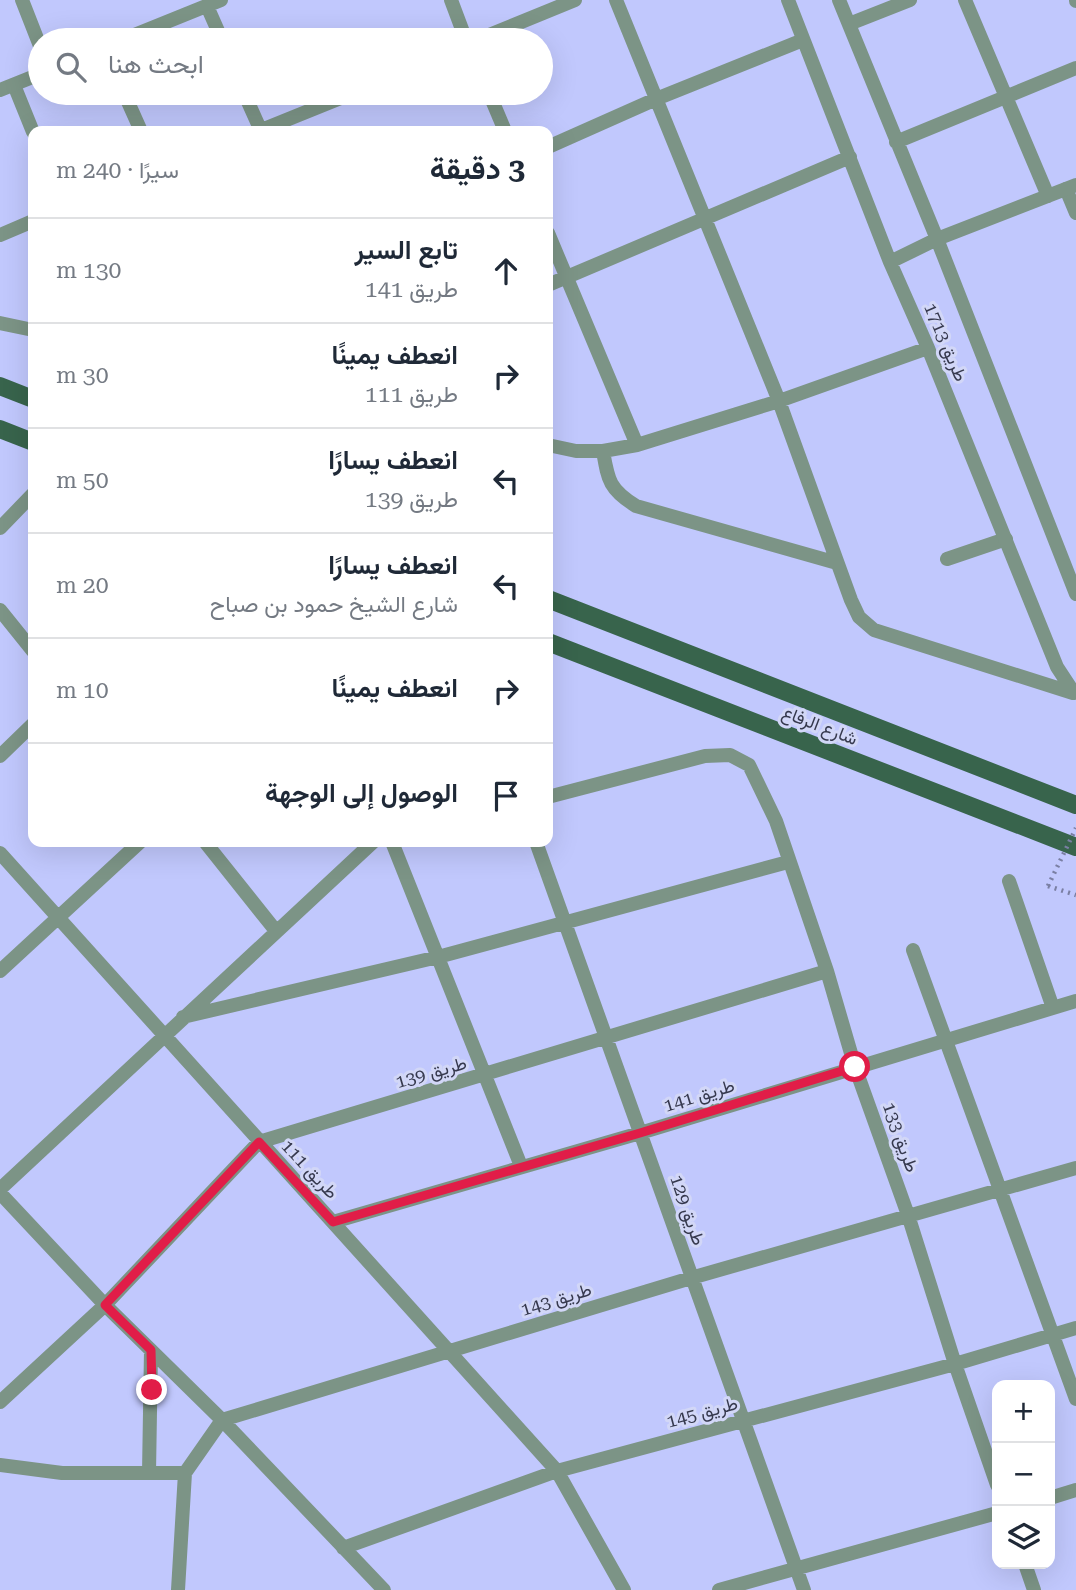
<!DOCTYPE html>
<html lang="ar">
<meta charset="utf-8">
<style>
:root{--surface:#fff;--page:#f2f2f3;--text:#1f2937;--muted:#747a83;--line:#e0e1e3}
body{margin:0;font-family:"Roboto Serif",Vazirmatn,serif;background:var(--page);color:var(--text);direction:rtl}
.controls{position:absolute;right:21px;bottom:21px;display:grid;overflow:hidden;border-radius:14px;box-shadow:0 7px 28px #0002}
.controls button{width:63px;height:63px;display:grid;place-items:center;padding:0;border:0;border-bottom:2px solid var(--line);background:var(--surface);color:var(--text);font:35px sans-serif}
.stop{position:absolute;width:21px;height:21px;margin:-16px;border:5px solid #e11d48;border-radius:50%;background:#fff}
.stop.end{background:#e11d48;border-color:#fff;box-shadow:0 2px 7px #0008}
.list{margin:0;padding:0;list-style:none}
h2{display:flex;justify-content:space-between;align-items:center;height:91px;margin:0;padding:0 28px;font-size:30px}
h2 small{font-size:23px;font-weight:400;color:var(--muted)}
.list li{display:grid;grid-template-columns:46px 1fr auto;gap:21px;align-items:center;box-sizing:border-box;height:105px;padding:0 28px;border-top:2px solid var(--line)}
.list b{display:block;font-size:26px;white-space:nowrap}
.list p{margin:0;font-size:23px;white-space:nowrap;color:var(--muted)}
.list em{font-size:23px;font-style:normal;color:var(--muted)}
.icon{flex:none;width:38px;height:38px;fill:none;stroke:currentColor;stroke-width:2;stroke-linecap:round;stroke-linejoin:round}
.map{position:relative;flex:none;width:1076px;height:1590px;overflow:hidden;direction:ltr}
.search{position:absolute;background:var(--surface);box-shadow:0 7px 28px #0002;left:28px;top:28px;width:525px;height:77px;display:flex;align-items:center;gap:18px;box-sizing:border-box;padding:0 24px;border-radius:38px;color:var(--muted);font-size:26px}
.panel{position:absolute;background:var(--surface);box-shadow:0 7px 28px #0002;left:28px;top:126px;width:525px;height:721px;border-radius:14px;direction:rtl}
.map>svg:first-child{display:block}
</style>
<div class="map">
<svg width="1076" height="1590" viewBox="0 0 1076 1590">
<rect width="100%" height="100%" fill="#c1c8fd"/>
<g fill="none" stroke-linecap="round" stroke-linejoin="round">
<path stroke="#7a7fa3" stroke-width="4.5" stroke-dasharray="2 5" stroke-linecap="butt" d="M1048,886L1076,895"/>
<path stroke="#7c9486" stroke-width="14" d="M14,85L33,132
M1066,189L1076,213
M947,559L1006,539"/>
<path stroke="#7c9486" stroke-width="14" d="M22,0L40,46
M451,0L466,40
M616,0L779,401L851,600L859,617L874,630L1073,693
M788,0L890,262L928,348L1057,667L1074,693
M839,0L937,239L1076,594
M965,0L1048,196
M1076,0V1
M207,6L222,40
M849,24L910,0
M122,40L221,0
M477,40L575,0
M0,90L40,74
M124,93L141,131
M244,93L261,131
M489,93L505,131
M259,131L353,93
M896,142L1076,68
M548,147L656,99L803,40
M548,233L637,445
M0,235L33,221
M890,262L937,239L1076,185
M548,285L850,157
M0,323L33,330
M548,445L576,451H603L637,445L779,401L928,348
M603,451C608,480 609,489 636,506L837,563
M0,528L33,494
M0,610L33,651
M0,756L33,724
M548,797L705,756L730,755L749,765L776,821L827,971L855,1067L908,1215L955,1364L997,1485
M205,842L276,931
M392,842L521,1166
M536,842L804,1590
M0,853L557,1471L624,1590
M1009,881L1053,1008
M913,950L1076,1399
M0,971L140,842
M183,1017L438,957L788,862
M0,1189L373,842
M0,1193L105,1305L222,1420L384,1590
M333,1222L640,1133L1076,1001
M0,1402L105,1305L259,1142L827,971
M0,1465L62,1473H185
M149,1473L151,1350
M1050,1498L1076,1490
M343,1548L557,1471L955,1364L1076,1328
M1025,1564L1034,1590
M178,1590L185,1473L222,1420L691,1278L1076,1168
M719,1590L997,1513"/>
<path stroke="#38644c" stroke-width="18" d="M0,386L33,399
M0,429L33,442
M548,599L1076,805
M548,642L1076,847"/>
<path stroke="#7a7fa3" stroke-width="4.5" stroke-dasharray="2 5" stroke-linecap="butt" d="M1048,886L1076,828"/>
</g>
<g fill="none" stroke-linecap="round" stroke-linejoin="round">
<path stroke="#e11d48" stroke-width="9" d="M152,1390L151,1350L105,1305L259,1142L333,1222L640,1133L855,1067"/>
</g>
<g text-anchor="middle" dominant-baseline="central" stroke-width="6" stroke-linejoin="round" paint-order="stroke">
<g font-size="18" fill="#36394e" stroke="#d2d7f7">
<text transform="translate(946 342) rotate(67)">طريق 1713</text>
<text transform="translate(820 725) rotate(21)">شارع الرفاع</text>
<text transform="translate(431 1072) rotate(-16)">طريق 139</text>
<text transform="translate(699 1095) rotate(-17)">طريق 141</text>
<text transform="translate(901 1137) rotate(70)">طريق 133</text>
<text transform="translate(310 1169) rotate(47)">طريق 111</text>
<text transform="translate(688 1210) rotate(71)">طريق 129</text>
<text transform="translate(556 1299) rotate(-17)">طريق 143</text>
<text transform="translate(702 1412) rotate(-15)">طريق 145</text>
</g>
</g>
</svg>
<div class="controls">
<button>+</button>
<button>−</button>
<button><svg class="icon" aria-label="layers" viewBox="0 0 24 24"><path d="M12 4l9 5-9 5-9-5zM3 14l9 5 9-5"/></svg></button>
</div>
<div class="stop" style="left:855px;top:1067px"></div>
<div class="stop end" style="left:152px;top:1390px"></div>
<div class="search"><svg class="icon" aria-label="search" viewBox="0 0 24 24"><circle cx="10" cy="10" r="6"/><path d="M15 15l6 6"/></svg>ابحث هنا</div>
<section class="panel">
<h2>3 دقيقة<small>سيرًا · 240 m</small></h2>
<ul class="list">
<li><svg class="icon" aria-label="ahead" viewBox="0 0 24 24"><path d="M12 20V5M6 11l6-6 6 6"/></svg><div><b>تابع السير</b><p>طريق 141</p></div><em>130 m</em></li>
<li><svg class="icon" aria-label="right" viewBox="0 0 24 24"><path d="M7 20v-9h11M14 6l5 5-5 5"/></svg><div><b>انعطف يمينًا</b><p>طريق 111</p></div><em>30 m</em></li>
<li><svg class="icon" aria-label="left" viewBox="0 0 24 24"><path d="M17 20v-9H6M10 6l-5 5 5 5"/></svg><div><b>انعطف يسارًا</b><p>طريق 139</p></div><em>50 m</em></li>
<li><svg class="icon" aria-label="left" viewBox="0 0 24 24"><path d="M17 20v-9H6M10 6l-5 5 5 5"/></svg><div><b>انعطف يسارًا</b><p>شارع الشيخ حمود بن صباح</p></div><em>20 m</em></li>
<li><svg class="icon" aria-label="right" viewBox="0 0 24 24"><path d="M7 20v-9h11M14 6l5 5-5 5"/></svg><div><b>انعطف يمينًا</b></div><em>10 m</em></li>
<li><svg class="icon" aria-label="arrive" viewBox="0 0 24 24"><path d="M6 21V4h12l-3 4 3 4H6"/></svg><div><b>الوصول إلى الوجهة</b></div></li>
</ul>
</section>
</div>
